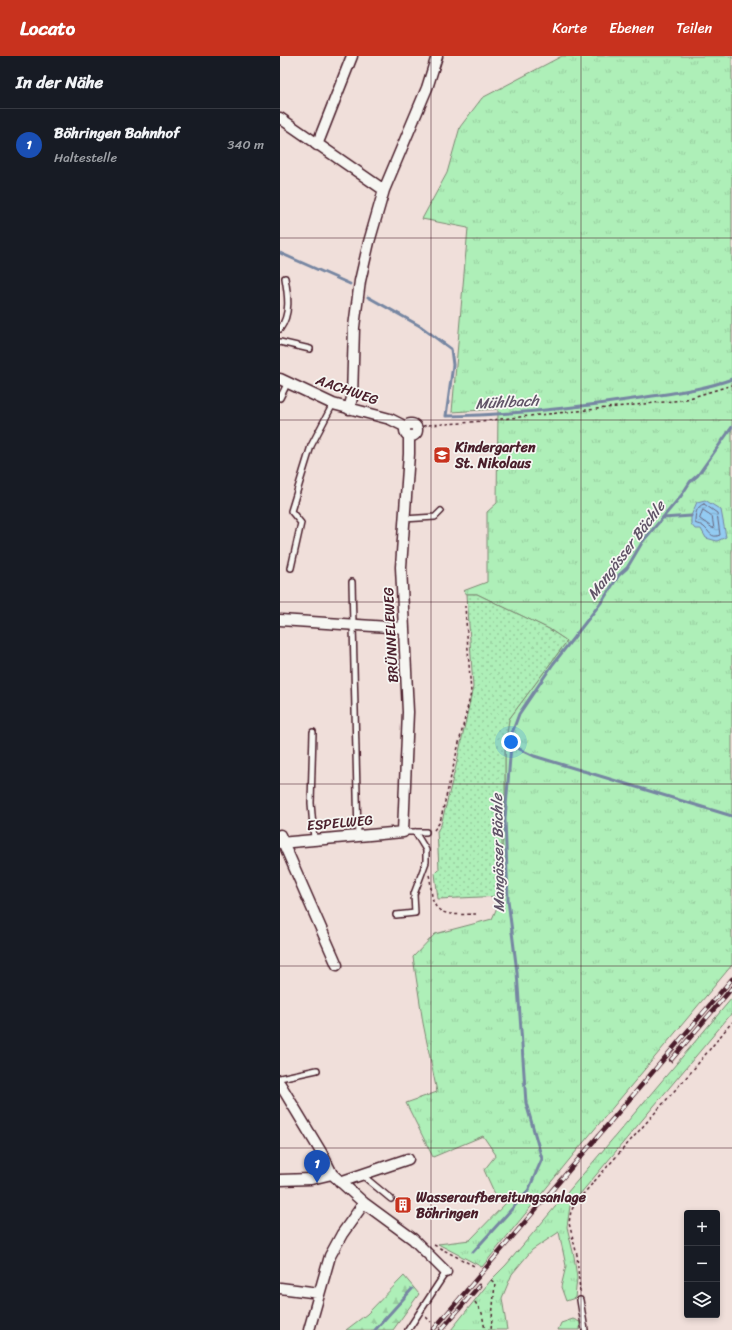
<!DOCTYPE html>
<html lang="de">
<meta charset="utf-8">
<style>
:root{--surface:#171b24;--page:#242831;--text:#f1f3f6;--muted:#9ea1a6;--line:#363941;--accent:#c8321e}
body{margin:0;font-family:Sriracha,sans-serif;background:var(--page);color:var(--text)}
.controls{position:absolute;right:12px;bottom:12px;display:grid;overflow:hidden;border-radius:4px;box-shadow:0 2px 6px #0003}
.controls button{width:36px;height:36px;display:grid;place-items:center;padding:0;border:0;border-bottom:1px solid var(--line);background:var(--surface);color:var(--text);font:20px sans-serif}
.you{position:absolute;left:231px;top:686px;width:14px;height:14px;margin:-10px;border:3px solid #fff;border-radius:50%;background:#1a73e8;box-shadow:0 0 0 6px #1a73e833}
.badge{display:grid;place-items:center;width:26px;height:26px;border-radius:50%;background:var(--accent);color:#fff;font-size:13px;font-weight:700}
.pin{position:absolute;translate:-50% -33px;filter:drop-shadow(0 1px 2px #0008)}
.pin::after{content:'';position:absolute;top:21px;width:14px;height:12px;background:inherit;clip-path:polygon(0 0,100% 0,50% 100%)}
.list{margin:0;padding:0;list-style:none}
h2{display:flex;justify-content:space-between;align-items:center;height:52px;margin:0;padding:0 16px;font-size:17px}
h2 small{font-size:13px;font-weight:400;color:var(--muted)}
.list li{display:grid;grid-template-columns:26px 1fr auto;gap:12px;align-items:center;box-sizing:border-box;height:72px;padding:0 16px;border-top:1px solid var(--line)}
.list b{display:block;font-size:15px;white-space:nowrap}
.list p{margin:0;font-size:13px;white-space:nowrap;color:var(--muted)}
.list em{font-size:13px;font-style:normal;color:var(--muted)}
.icon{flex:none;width:22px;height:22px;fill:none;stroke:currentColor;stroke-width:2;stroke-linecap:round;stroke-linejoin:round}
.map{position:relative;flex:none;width:452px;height:1274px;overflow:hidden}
header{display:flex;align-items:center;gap:24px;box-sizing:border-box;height:56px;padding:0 20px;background:var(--accent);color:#fff}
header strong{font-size:19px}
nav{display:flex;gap:22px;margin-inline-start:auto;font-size:14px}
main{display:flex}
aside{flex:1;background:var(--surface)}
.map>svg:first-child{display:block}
</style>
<header>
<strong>Locato</strong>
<nav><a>Karte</a><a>Ebenen</a><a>Teilen</a></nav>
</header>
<main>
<aside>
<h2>In der Nähe<small></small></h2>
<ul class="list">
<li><span class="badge" style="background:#1a4fb4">1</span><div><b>Böhringen Bahnhof</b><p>Haltestelle</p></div><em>340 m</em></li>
</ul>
</aside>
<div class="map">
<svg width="452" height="1274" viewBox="0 0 452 1274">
<defs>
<pattern id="grass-tufts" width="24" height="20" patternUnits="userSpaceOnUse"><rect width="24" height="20" fill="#aeefb8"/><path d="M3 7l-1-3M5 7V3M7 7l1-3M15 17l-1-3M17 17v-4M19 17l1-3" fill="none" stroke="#97cc9e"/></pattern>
<pattern id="forest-firs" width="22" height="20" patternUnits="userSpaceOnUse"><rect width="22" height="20" fill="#aeefb8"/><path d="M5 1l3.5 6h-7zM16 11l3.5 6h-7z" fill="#97cc9e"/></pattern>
<pattern id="garden-dots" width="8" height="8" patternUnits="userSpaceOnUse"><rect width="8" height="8" fill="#aeefb8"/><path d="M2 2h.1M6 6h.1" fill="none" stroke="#97cc9e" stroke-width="1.8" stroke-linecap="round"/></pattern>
<pattern id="water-ripples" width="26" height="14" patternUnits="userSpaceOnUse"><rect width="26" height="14" fill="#93cbf2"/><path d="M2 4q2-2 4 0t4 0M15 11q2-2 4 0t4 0" fill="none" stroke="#80aed0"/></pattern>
</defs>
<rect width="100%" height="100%" fill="#f0dfda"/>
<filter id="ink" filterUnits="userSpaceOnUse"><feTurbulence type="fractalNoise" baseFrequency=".025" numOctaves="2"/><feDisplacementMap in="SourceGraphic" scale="8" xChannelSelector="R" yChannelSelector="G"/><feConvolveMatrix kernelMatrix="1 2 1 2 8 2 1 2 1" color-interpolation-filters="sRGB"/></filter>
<g filter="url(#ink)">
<path fill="url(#grass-tufts)" stroke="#7c8772" d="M282,0H452V909L298,1093L202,1211L158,1188L190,1184L228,1145L215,1138L204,1114L216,1099L203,1080L153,1101L126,1047L157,1036L143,967L133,901L155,878L212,863L222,840V765L225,743V693L229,663L287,585L269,573L197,538H187L183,535L207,526V456L217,447L218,353L172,356L188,172L142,163L167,117L180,71L202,42Z
M452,942V957L290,1150L287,1171L294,1200L297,1222L295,1242L286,1245L281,1231L286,1210L279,1176L252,1194L232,1218L222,1242L227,1274H171L211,1224L226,1209Z
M293,1263L300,1266V1274H278L281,1267Z"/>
<path fill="url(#forest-firs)" stroke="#7c8772" d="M124,1220L139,1238L113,1274H66L87,1258Z"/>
<path fill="url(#garden-dots)" stroke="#7c8772" d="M187,538H197L269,573L287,585L229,663L225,693V743L222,765V840L158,843L155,817L159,813L157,775L161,769L176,710L193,631Z"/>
<path fill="url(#water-ripples)" stroke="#7686a2" d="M425,444L441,454L446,481L437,485L426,482L421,473H415L411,468V460L417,446Z"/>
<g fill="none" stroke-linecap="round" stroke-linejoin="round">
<path stroke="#67647b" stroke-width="1" d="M424,448L437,457L440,479C431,483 430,476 424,471C421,468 418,469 415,467C415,459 416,450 424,448Z
M423,454L432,460L434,473L420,463Z"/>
<path stroke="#7686a2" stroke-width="3" d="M0,197L70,228
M88,241L140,270L171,293L173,309L166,360C231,359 295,352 360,342C391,337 422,334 452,323
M383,462L411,460
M231,689L254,700L452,760
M193,1196L248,1135L262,1103L246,1047L237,916L228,844L225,763L232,677L239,658L273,608L323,544L339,519L347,512L363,485L401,440L410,426L418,419L452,371
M95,1274L132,1233"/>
<g stroke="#4a1f2b" stroke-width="8">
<path id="service" d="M0,273C11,258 8,239 5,222
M0,286L30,293
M0,342L8,326
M124,463L155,461L161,455
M11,512L21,467L11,455L31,390L53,348
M72,526L78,780
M33,676L31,747L34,783
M123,776H146
M116,859L135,857L134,838L146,806V794L135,776
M0,1022L37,1014
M82,1119L111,1143
M300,1244L305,1274
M128,1274L166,1216"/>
</g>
<g stroke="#4a1f2b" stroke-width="13">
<path id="minor" d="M0,62L104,134
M37,89L72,0
M0,323L53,348L110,363L126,371
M69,353L72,342L74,271L80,225L89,186L104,134L147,32L157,0
M125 374a6 6 0 1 1 12 0a6 6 0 1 1-12 0Z
M0,564L124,572
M0,779L57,909
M0,787L123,776L128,656L121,511L129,398V380
M0,1028L41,1096L52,1118L84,1147L133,1183L166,1216
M0,1124L31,1123L52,1118
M60,1126L128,1103
M0,1232L39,1237
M29,1274L50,1200L62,1178L84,1147"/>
</g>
<path stroke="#4a1f2b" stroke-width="1.5" stroke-dasharray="3 3" stroke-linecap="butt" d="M137,372L147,369L182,367L403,344L452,329
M154,774L160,766L191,637L185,550
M149,819C151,826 151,834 152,841C156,863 179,858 196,858
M154,1189L196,1211
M211,1224L215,1227L211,1274
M300,1236L297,1199L289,1167L291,1155L297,1145L412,1015L452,966
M195,1246L202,1257L205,1274
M146,1261L151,1266"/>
<use href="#service" stroke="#f6f6f2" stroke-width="5"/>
<use href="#minor" stroke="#f6f6f2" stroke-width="10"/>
<g stroke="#4a1f2b" stroke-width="4.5">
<path id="rail" d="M391,1004L452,932
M153,1274L452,923
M161,1274L199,1230"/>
</g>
<use href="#rail" stroke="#f6f6f2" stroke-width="3" stroke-dasharray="9" stroke-linecap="butt"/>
</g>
</g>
<path fill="none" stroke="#4a1f2b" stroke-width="1" stroke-opacity="0.55" d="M151,0V1274M301,0V1274M0,182H452M0,364H452M0,546H452M0,728H452M0,910H452M0,1092H452"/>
<defs>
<g id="school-square" transform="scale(0.9)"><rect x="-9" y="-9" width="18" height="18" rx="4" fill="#c8321e" stroke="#f6f6f2"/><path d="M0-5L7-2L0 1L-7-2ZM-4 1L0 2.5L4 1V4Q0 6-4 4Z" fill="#fff"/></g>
<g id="building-square" transform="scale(0.9)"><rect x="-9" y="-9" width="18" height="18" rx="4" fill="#c8321e" stroke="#f6f6f2"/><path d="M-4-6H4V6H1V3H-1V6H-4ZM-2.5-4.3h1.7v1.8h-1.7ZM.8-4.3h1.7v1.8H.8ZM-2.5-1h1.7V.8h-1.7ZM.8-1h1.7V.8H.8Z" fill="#fff"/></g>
</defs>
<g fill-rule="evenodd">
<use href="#school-square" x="162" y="399"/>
<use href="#building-square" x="123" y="1149"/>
</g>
<g text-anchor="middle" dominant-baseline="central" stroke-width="3.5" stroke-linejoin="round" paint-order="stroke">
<g font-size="14" fill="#4a1f2b" stroke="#f6f6f2">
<text transform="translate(67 334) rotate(19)">AACHWEG</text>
<text transform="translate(111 579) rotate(-93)">BRÜNNELEWEG</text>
<text transform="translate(60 767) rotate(-5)">ESPELWEG</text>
</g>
<g font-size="14" font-weight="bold" fill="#4a1f2b" stroke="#f6f6f2" text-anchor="start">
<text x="175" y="391">Kindergarten<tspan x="175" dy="16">St. Nikolaus</tspan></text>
<text x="136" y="1141">Wasseraufbereitungsanlage<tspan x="136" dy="16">Böhringen</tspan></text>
</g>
<g font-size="15" font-style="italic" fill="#605367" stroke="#f6f6f2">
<text transform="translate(227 346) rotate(-3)">Mühlbach</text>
<text transform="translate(346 494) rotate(-53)">Mangässer Bächle</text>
<text transform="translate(218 797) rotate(-91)">Mangässer Bächle</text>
</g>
</g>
</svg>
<div class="controls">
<button>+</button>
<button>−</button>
<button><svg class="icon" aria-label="layers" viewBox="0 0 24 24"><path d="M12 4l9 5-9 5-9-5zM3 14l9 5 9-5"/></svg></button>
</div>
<div class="you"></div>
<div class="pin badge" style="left:37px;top:1127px;background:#1a4fb4">1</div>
</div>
</main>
